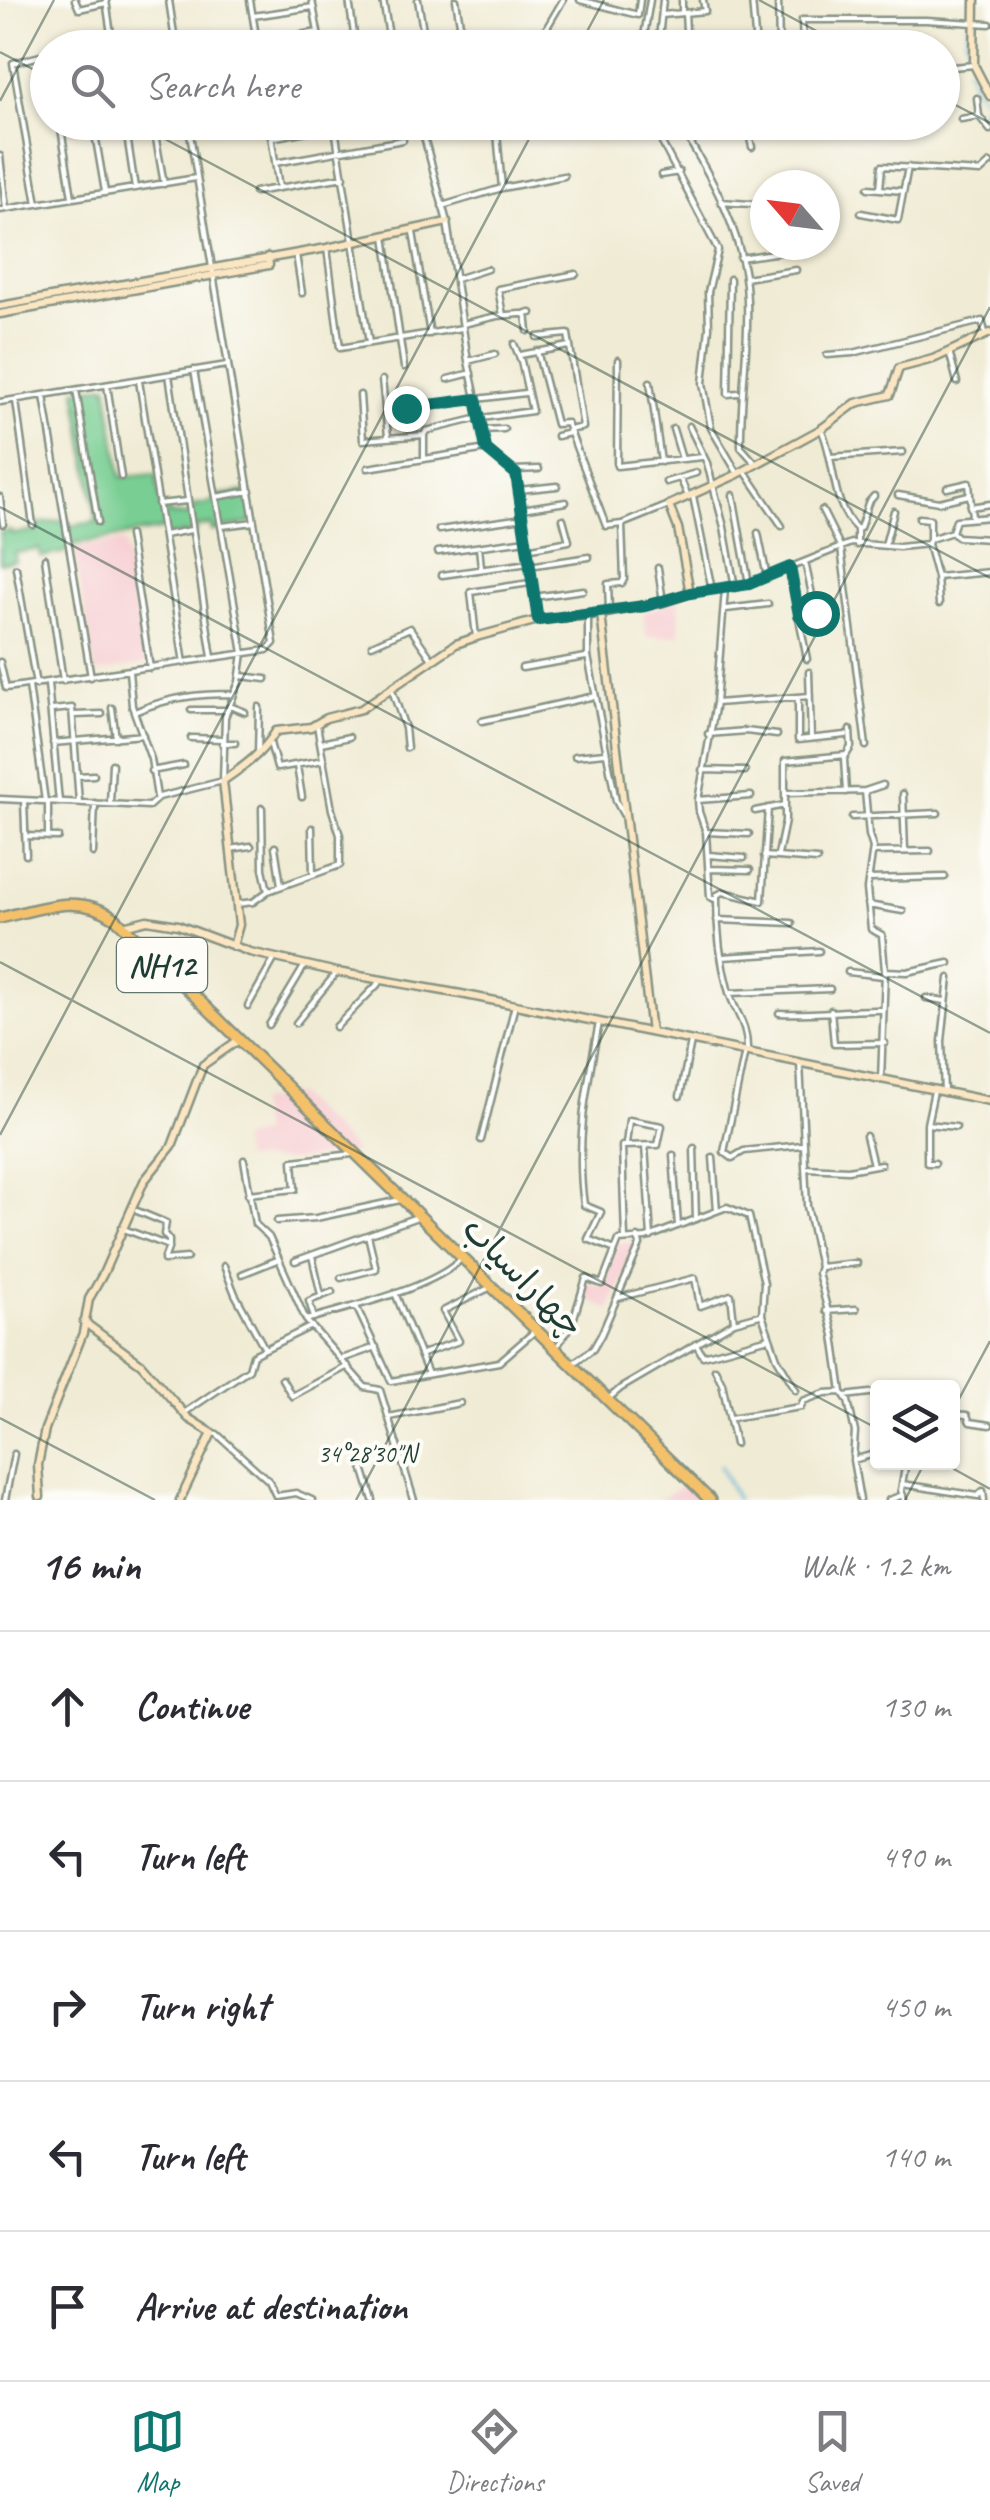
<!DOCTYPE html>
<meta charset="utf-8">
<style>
:root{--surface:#fff;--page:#f2f2f3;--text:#2b2b33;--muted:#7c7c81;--line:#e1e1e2;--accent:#0f766e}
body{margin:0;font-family:Caveat,"Playpen Sans Arabic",sans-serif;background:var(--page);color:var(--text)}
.controls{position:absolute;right:30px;bottom:30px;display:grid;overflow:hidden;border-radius:10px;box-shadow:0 2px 8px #0004}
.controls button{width:90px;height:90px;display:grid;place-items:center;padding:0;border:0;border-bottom:2px solid var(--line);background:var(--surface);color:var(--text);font:50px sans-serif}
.compass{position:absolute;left:750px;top:170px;width:90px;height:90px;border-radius:50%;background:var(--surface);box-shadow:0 2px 8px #0004;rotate:298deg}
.stop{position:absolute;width:30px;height:30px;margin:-22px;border:8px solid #0f766e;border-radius:50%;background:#fff}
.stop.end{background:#0f766e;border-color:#fff;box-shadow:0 2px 10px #0008}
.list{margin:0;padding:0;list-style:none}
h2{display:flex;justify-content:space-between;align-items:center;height:130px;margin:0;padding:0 40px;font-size:42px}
h2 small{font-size:32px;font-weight:400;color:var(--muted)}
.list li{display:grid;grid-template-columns:65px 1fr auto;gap:30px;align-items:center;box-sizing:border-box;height:150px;padding:0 40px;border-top:2px solid var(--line)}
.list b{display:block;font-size:38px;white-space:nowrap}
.list em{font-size:32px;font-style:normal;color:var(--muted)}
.icon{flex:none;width:55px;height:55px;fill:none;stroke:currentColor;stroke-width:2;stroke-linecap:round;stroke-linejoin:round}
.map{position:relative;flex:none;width:990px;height:1500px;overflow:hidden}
.search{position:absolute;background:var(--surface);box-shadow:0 2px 8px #0004;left:30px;right:30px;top:30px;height:110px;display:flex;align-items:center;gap:25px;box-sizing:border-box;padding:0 35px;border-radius:55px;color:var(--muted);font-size:38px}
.sheet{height:880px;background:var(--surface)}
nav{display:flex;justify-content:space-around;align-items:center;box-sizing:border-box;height:140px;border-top:2px solid var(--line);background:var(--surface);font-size:28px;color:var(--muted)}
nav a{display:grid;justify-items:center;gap:5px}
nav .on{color:var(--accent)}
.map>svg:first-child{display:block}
</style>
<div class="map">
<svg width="990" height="1500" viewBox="0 0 990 1500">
<rect width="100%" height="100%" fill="#fdfcf7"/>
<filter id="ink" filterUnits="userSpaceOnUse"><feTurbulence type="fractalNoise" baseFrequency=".01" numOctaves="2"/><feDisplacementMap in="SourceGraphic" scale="20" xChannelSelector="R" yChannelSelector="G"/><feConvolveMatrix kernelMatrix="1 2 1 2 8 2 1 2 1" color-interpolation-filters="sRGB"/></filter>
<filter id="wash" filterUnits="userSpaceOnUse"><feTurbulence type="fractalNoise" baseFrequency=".0048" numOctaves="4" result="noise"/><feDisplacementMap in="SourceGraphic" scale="40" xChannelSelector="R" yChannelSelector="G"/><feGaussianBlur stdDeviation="2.25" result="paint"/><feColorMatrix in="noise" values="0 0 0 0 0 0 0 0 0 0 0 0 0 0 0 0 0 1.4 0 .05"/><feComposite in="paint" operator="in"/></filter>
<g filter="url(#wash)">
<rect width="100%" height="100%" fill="#f0ebd4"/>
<path fill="#f7cfd3" d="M124,541L146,664L95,673L74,548Z
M679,599L680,635L646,637L644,612Z
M295,1094L356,1152L293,1161L244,1160L240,1140L262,1133L257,1102Z
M615,1242H639L609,1310L581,1296L587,1281L599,1286Z
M692,1481L710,1500H658Z"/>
<path fill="#78ce93" stroke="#4c8664" stroke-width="2.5" d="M107,385L121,477L156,474L161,505L167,506L170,515H189L194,506L219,501L218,495L250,491L254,522L212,531L211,525L196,527V533L166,536L164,529L70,545V551L41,557L39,549L15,553V561L0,563V532L10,530L11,534L36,531V524L68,520L69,526L97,522L76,390Z"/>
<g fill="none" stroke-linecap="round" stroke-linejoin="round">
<path stroke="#60b4dc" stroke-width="2.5" d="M971,49L966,40L972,9
M968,68L975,89L988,101L980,114
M720,1466L737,1500"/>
</g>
</g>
<g filter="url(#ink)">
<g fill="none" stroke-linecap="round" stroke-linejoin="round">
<g stroke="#889484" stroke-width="9">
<path id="street" d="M75,0L79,9L106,3
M106,0L113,48
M169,0L176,48
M250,0L258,48
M312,0L321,48
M349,0L356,48
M383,0L391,48
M418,0L426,48
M456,0L464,48
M580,0L638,15L640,0
M682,0V13
M752,0L756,48
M778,0L779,48
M685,13L687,48
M662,15L705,11L703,0
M253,16L313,7
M140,39L141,48
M257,42L318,32
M96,48L111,44
M535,48L563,0
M642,48L650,0
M658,48L663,0
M739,48L755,45
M803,48L802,20H926L990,24
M942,68L974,65
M977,98L979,116L990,130
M961,119L979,116
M60,122L72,197
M93,122L105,192
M125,122L135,188
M153,122L164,184
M269,122L279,188
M334,122L369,343
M420,122L447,222L468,361L487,449L516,474L538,620
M496,122L502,188
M651,122L718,250L708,292L709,328L703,383L711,428L738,474
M678,122C711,176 746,236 747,301C749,350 740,398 741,447L756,464
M746,122L752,147
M424,137L568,122
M271,138L353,122
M0,156L6,209
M275,163L403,140
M661,175L679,172
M868,188L903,191
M880,189L882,166L980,172L990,163
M255,192L344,177
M721,202L765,205
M37,204L13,63L48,54
M442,206L502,188L564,176
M0,210L196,178
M861,213L898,220L908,167
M825,220L831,222
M413,232L430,334
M385,236L404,367
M327,248L340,348L462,328
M296,254L302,293
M740,258L787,251
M745,278L796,270
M456,279L487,269
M730,279L728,394L738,393
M526,313L528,331
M503,315L498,289L576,274
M463,324L497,316L531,313
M537,337L568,334L583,427L569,430
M537,351L556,424L567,423L606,526L622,524L669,505
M949,351L957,382
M520,355L569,346
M827,355L853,353L982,321L985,332
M618,360L617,466L702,457
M468,361L495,354
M169,375L212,657
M448,379L471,373
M382,380L388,436
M139,381L184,663
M650,382L661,462
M107,385L121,477
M76,390L98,522
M360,395L363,440L424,435L426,431L479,418
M44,396L91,677
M16,401L33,525
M0,402L227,365
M406,408L525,393
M482,418L532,411L521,361L514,344
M689,426L707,463L724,527L735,587
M673,429L682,459
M821,429C836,459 830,505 857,529
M482,430L504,429
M557,436L570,433
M830,457L903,452
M424,459V435
M368,468L487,449
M515,470L539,469
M744,470L782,526
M680,478L688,496
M666,482L696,473
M947,488L969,483L972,517
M519,490L557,486
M733,495L749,584
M898,495L939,502L969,495
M693,496L712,590
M0,497L3,524
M216,497L250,491
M158,504L187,501
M970,507L990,504
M522,509L566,502
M822,510L841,548L866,746
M919,518L930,519V538
M222,526L254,522
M439,530L523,518
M952,532L957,537L990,539
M758,533L767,577
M129,535L150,668
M164,535L191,530
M928,544L937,577L939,604
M857,545V529L860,528L868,503L874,496
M885,545L894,511
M479,547L481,567
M527,549L569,541L563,519
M438,552L526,540
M45,558L63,681
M529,566L589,557
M789,567L807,659
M16,568L36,685
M658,568L663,602
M442,575L529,563
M937,577L990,572
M725,589L716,703L698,800L699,812L706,832L710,897L717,900C717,930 720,960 728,989C735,1014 748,1023 747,1051
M690,593L749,584L851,543L899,547L928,544L930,539L952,532L956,520L990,517
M534,597L583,590
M726,609L768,604
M609,610L608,584L622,583L624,579L622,524
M588,615V656L616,801L623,814
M799,615L816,613L805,562
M476,637L471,592L530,583
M372,645L410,628L431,658
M0,662L6,688L267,650L274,643L188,122
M522,668L586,657
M129,671L132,706L151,759L157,797
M809,672L811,738
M241,676L266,679
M48,684L59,802
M29,686L45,801
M392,690L405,728L407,748
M798,697V740L846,735
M716,703L810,696
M230,706L245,712
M112,708L116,738
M52,710L72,708L79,802
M191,710H228
M137,711C170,697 198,694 234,694
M74,715L102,714
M482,721L595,696
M708,734L746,731L777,735
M191,738L222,739
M53,743L143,735
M222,743H235
M270,743L277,768L324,760
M321,743L349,737
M258,755L259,707
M575,756L605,753
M297,766L302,797
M702,770L745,771
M151,771L184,765
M77,776L94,775
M865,791L883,785
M846,792L844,759L851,747L850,730
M785,793L865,791L869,835L873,848L867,889L871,929L882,935L885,971L881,1080
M903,794L905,851
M0,799L149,806L159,797L223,781L225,717L239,682L243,653L194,370
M698,800L751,796
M24,801L26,855
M110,803L112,764
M262,808L263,869L268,891
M755,811L785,805V761L846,755
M852,817L938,813
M312,828L313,874
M706,832L749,834
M25,836L58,837
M48,837V802
M275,847L281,885
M230,849L251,846
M873,852L930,851
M93,853L95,803
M709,855L744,858
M778,855L785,821V805
M764,856L817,860
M709,869L750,870
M870,879L945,877
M717,900V895L723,892L762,901L768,808
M237,904L253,902L268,891L340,865V835L332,810L317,725
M868,905L903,911
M717,920L792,923
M722,957L819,951
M885,971L907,972L949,963
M848,972L883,976
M729,993L830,989
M926,998L945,1001
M248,1006L275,958
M831,1010L834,1044L885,1043
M779,1013C816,1015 846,1009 883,1010
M296,1023L337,972
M599,1023C587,1084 575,1142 584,1205L601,1212L588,1239L615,1250
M269,1025L305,965
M336,1027L381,981
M745,1051L724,1152L732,1158L744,1151L802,1145
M800,1063L807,1206L820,1267L818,1273L834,1335L842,1392L848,1401L855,1432L853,1460L860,1500
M934,1091L927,1124V1163H935
M944,1093L942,1041L949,978
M680,1096L691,1042
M927,1124L956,1127
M866,1136L873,1165
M481,1140L515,1005
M645,1146L651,1237
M694,1148L696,1219
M673,1155L678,1226
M713,1157L717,1211
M244,1160L255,1224L269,1237L306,1320L365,1387L380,1390L414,1500
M805,1168L848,1170L881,1164
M248,1194L295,1189L293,1161L352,1154
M137,1211L166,1223L164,1234L169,1240V1246
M277,1221L316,1218L400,1200
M121,1228L169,1246L164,1260L187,1258
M625,1239L622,1146L658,1145L662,1126L629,1120L626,1144
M312,1256L321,1295
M295,1261L417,1217
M224,1266L235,1294L265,1349
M820,1267L857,1263
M242,1274L277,1260
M341,1278L376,1269L368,1235
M395,1293L428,1374
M618,1298L695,1278L700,1306L731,1295L734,1322
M356,1306L391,1381L499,1362L535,1331
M826,1311L856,1309
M314,1318L309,1301L332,1292
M306,1320C347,1307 434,1289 462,1258
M696,1344L703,1356L769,1338
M556,1348L572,1324L586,1278L602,1284L619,1240L646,1238L727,1207L749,1216L764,1283L762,1315L777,1358L796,1390
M422,1354L459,1341L443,1311L489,1288
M342,1359L376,1347
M572,1364L593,1349L601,1335L640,1245L638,1237
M715,1369L722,1383L735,1444
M282,1379L292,1396L348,1366
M845,1396L878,1392
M608,1399L621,1388L734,1322L760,1315
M184,1413L249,1369L253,1355L312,1326
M952,1414L967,1415L970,1422L990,1425
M389,1417L460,1403
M730,1418L801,1407L803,1401L825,1393L842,1392
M212,1433L217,1434L269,1481L276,1496L296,1493L312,1500
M853,1460L878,1453
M362,1464L373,1500
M902,1484L978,1496L983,1491L984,1500
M5,1500L14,1454
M889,1500L903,1495
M904,1500L901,1490L906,1462"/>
</g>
<g stroke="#889484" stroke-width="11">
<path id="secondary" d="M975,0L974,65L990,96
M0,306L327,248L447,222
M0,314L269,265L268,257
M601,614L651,1032
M123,926L147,920L178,925L250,952L337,972L461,994L990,1101
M233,946L239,925L223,781C244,766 263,753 276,731L311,727L326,718L361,709L456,644L476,637L538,620L601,614L663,602L690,593L678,528L669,505L736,475L821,429L856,403L890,395L899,368L933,359L990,333
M84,1322L141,1364L188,1418L212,1433L180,1500
M40,1497L38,1465L45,1429L83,1333L89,1299L103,1274L144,1181L172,1146L203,1065L240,1039"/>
</g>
<g stroke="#889484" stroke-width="14">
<path id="highway" d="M0,918C40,909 78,892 115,918L710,1500"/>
</g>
<use href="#street" stroke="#fff" stroke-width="4"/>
<use href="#secondary" stroke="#fbe6c3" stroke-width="6"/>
<use href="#highway" stroke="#f4c16a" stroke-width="9"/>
</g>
</g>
<g fill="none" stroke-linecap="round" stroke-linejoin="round" filter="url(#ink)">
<path stroke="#0f766e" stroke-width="12" d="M406,408L476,399L486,449L516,474L538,620L645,606L690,593L749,584L790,567L799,615L816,613"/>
</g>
<path fill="none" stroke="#1f3d34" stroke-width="2.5" stroke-opacity="0.45" d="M759,0L848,48M578,48L604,0M0,52L48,77M942,98L990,123M0,101L54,0M133,122L990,578M0,507L990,1033M0,962L878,1429M0,1135L538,122M952,1412L990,1341M0,1418L155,1500M941,1462L990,1489M356,1500L990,307M905,1500L925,1462"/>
<g text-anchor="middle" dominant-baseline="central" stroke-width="8" stroke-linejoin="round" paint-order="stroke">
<rect fill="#fdfcf7" stroke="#62766e" stroke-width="2.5" x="117" y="938" width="90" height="54" rx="8"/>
<g font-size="32" font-weight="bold" fill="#1f3d34">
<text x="162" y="965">NH12</text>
</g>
<g font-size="35" fill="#1f3d34" stroke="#fdfcf7">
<text transform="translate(523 1277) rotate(45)">چهاراسیاب</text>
</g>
</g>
<g font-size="25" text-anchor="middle" fill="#1f3d34" stroke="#fdfcf7" stroke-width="8" stroke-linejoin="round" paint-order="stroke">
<text x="367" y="1462">34°28'30"N</text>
</g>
</svg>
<div class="controls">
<button><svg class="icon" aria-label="layers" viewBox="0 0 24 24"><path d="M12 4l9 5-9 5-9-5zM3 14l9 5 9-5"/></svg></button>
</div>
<svg class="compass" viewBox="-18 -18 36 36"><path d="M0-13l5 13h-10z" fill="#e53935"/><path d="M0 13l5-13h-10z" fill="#7c7c81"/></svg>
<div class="stop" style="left:816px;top:613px"></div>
<div class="stop end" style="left:406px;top:408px"></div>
<div class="search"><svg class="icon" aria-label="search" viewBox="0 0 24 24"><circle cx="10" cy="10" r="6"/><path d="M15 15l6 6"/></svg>Search here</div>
</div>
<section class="sheet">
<h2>16 min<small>Walk · 1.2 km</small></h2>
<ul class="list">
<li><svg class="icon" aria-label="ahead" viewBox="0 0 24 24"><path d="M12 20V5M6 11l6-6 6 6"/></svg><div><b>Continue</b></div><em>130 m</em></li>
<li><svg class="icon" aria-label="left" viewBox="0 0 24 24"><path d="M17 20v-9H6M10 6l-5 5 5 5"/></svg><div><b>Turn left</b></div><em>490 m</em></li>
<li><svg class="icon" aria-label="right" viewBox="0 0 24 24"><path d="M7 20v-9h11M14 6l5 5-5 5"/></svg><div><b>Turn right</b></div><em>450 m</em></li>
<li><svg class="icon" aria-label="left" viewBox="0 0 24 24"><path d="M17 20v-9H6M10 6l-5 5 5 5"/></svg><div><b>Turn left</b></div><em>140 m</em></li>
<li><svg class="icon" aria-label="arrive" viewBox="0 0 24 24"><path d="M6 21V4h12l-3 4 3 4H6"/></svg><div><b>Arrive at destination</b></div></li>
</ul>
</section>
<nav>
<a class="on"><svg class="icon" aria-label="map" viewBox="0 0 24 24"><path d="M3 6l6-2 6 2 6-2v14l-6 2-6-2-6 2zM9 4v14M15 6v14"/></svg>Map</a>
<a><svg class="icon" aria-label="directions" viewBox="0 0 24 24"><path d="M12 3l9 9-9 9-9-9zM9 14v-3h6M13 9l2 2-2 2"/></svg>Directions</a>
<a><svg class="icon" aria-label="saved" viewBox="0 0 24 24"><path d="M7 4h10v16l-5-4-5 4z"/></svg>Saved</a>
</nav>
